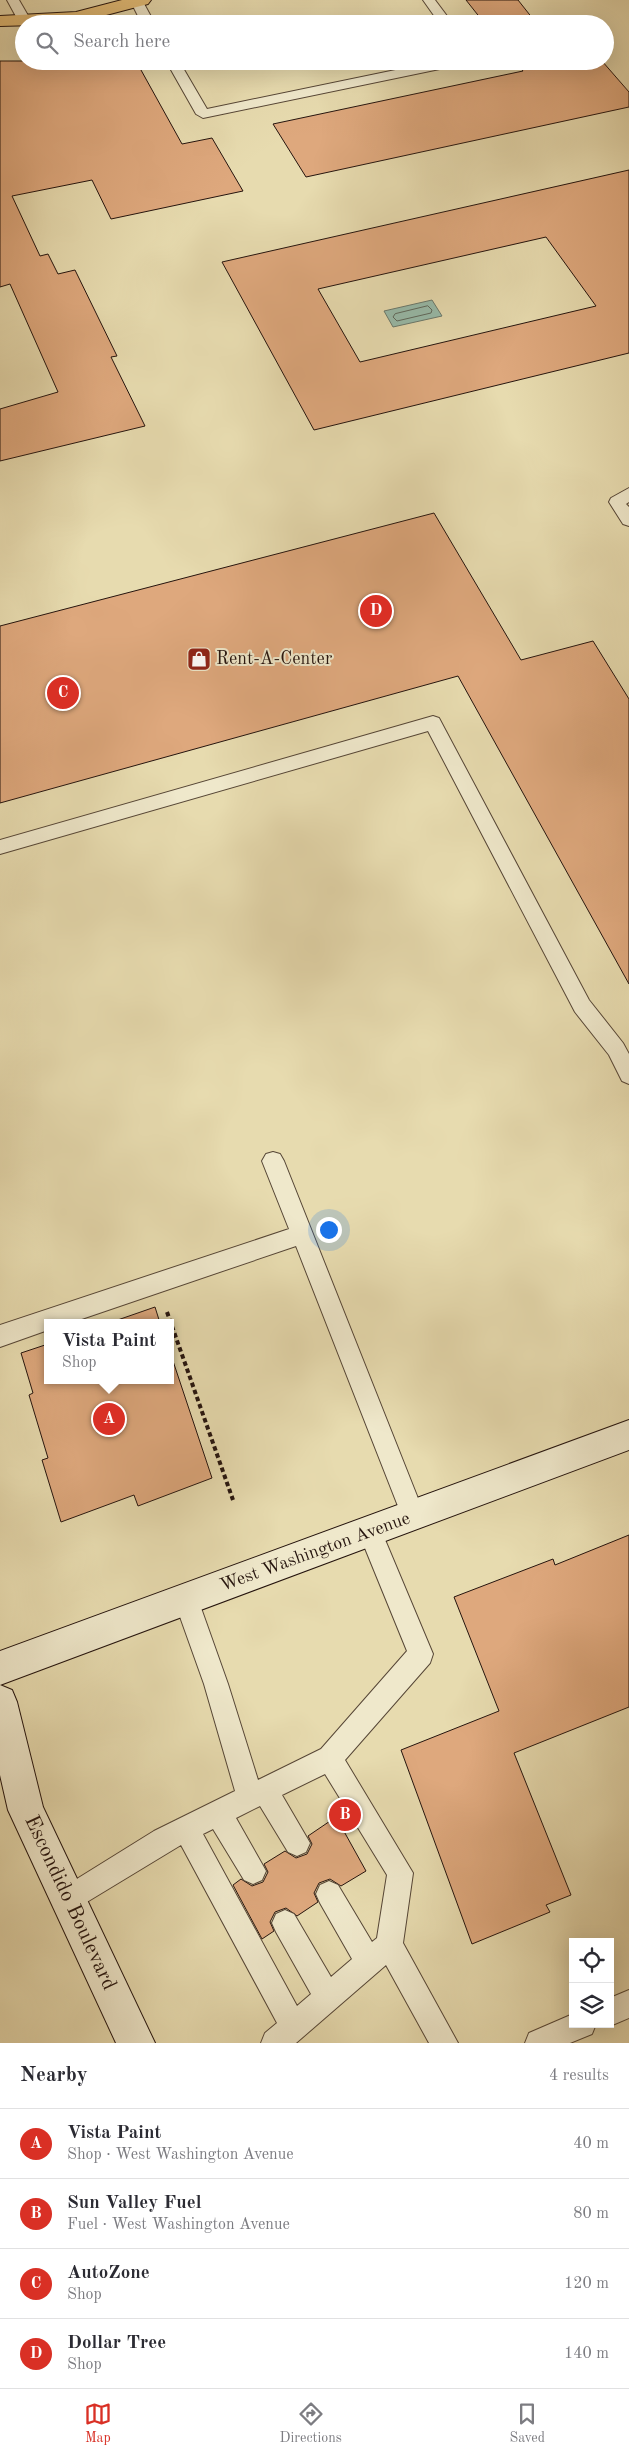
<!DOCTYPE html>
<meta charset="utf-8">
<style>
:root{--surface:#fff;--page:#f2f2f3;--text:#2b2b33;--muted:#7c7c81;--line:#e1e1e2;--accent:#d93025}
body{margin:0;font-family:"Old Standard TT",serif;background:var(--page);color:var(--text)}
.controls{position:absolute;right:15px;bottom:15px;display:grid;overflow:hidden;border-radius:0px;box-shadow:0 5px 20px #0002}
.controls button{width:45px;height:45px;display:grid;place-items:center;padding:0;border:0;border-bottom:1px solid var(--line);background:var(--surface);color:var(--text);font:25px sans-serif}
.you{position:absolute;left:328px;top:1229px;width:18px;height:18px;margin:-12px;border:4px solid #fff;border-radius:50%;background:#1a73e8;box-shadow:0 0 0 8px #1a73e833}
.badge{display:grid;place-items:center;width:32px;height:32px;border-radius:50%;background:var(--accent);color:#fff;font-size:16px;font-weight:700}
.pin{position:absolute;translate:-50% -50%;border:2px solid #fff;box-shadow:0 1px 5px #0006}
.popup{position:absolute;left:44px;top:1319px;width:130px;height:65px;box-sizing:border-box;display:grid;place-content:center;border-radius:0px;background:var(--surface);filter:drop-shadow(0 1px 4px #0005);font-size:16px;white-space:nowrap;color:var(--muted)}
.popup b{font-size:19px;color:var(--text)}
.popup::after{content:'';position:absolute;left:50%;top:100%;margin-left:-10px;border:10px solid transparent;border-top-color:var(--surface)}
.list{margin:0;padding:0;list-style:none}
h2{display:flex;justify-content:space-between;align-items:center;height:65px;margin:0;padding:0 20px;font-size:21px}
h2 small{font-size:16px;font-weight:400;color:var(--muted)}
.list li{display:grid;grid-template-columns:32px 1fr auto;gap:15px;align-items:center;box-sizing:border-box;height:70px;padding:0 20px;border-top:1px solid var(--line)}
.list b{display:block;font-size:19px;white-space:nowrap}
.list p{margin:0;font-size:16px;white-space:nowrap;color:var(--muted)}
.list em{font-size:16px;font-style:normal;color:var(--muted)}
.icon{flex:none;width:28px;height:28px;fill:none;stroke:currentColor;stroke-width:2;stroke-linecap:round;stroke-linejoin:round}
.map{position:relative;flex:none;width:629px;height:2043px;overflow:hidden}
.search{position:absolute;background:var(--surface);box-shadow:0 5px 20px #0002;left:15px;right:15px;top:15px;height:55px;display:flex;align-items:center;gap:12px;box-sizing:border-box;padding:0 18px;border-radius:28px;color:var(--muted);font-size:19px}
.sheet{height:345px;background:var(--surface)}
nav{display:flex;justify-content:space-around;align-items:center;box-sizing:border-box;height:70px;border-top:1px solid var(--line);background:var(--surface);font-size:14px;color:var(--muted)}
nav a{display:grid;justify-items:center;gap:2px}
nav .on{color:var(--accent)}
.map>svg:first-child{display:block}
</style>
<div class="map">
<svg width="629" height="2043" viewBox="0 0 629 2043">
<rect width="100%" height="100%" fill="#e7dbaf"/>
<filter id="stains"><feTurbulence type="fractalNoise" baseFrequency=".004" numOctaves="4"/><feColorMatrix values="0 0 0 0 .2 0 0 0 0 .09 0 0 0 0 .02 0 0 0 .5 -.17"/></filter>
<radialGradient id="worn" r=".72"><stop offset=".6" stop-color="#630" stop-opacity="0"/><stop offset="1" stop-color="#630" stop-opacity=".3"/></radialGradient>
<path fill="#97bbaa" stroke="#69786c" d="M432,300L442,316L393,327L384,311Z"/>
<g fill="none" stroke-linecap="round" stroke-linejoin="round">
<path stroke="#5e685c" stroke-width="1" d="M428,306L432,310L431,313L397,321L393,317L395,314Z"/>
</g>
<path fill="#dea87d" stroke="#25140e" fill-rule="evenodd" d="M466,0H518L537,24H485Z
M0,61H136L182,144L212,138L243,191L111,219L92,180L12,196L40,256L48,254L58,274L75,270L117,356L111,357L145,426L0,461V409L58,392L10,284L0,287Z
M515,61H602L629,92V107L306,177L273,124L523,71Z
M629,170V353L314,430L222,262ZM546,237L596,306L360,362L318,289Z
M434,513L521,660L593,641L629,699V984L458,676L0,803V626Z
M155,1307L160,1323H109Z
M48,1344V1380H170V1352L212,1478L138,1506L134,1495L61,1522L42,1460L48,1458L29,1395L33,1393L21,1353Z
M629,1535V1707L514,1753L571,1895L546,1905L550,1912L472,1944L401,1750L499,1711L454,1597L553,1559L555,1565Z
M336,1817L366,1871L341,1886L330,1879L319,1883L314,1893L318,1902L297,1916L286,1908L275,1912L270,1922L274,1931L262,1939L233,1885L241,1879L252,1886L263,1882L268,1872L264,1864L285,1851L296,1858L307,1854L312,1844L308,1836Z"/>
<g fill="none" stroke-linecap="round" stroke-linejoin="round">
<g stroke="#564636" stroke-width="2">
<path id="lane" d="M7,0H19L30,19L29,22H19Z
M130,0H142L155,24H142Z
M423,0H435L453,24H440Z
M166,61H179L207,109L439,61H465L459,65L203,118L196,114Z
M629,488V502L626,504L629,507V526L623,524L609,502L611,498Z
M433,716L439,718L589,1000L623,1043L629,1054V1084L622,1081L609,1055L575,1012L428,731L0,854V840Z
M273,1152L280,1154L284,1161L425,1516L421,1524L413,1528L405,1524L296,1246L70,1323H48V1330L0,1347V1325L289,1229L262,1161L266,1154Z
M370,1519L378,1523L433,1654L430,1663L345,1760L413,1873L403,1943L458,2043H429L386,1965L296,2043H261L265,2033L277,2023L181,1845L77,1908L68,1912L59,1908L55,1899L59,1890L154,1831L235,1791L204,1684L174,1600L177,1591L186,1588L195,1591L228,1684L258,1780L321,1749L407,1651L358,1531L362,1523ZM325,1774L387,1875L377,1938L372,1942L338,1885L329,1881L320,1885L316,1894L320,1903L352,1959L331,1977L294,1914L285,1910L276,1914L272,1923L276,1932L311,1994L297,2006L203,1834L213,1829L244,1880L253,1884L262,1880L266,1871L236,1818L260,1806L288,1852L297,1856L306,1852L310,1843L282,1795Z
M629,1990V2018L610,2026L607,2024H610V1998Z
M573,2014V2024H596L592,2034L570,2043H525L529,2033Z"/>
</g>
<g stroke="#25140e" stroke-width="2">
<path id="secondary" d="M629,1420V1450L0,1685L12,1690L17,1702L43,1807L155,2043H116L8,1810L0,1775V1651Z"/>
</g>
<g stroke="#25140e" stroke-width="2">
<path id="primary" d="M122,0H151L148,4L72,24L0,26V16L76,12Z"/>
</g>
<path stroke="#25140e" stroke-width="4" stroke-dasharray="4.5 3" stroke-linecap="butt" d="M167,1312L233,1500"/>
<use href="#lane" fill="#efe8cb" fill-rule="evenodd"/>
<use href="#secondary" fill="#efe8cb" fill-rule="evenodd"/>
<use href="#primary" fill="#e4be78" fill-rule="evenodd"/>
</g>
<defs>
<g id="shop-square" transform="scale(1.25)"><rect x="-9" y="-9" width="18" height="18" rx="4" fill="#8f2418" stroke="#efe8cb"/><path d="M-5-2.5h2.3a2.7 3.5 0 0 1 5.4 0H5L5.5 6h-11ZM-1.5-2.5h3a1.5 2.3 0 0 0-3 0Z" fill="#fff"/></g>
</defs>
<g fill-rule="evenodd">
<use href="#shop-square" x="199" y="659"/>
</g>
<g text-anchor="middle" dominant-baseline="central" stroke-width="4" stroke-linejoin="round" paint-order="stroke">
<g font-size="18" fill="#25140e" stroke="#efe8cb" text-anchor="start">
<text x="216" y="659">Rent-A-Center</text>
</g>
<g font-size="18" fill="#25140e" stroke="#efe8cb">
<text transform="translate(315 1552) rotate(-20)">West Washington Avenue</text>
</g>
<g font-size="21" fill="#25140e" stroke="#efe8cb">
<text transform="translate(70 1903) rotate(65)">Escondido Boulevard</text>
</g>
</g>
<rect width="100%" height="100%" filter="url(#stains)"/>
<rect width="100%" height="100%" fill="url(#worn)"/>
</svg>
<div class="controls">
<button><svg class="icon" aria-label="locate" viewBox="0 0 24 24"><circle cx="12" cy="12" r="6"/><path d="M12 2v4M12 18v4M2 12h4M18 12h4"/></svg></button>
<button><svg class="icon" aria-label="layers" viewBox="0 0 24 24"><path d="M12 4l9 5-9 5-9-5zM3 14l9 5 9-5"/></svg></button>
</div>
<div class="you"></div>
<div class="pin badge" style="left:109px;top:1419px">A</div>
<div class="popup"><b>Vista Paint</b>Shop</div>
<div class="pin badge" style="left:345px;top:1815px">B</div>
<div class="pin badge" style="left:63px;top:693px">C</div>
<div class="pin badge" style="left:376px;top:611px">D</div>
<div class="search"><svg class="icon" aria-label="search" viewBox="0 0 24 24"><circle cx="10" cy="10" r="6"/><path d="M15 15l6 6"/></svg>Search here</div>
</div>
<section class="sheet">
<h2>Nearby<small>4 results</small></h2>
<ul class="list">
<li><span class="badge">A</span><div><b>Vista Paint</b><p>Shop · West Washington Avenue</p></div><em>40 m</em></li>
<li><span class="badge">B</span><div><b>Sun Valley Fuel</b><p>Fuel · West Washington Avenue</p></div><em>80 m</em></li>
<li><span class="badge">C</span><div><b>AutoZone</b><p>Shop</p></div><em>120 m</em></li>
<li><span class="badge">D</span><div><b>Dollar Tree</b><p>Shop</p></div><em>140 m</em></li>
</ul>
</section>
<nav>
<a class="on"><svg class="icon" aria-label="map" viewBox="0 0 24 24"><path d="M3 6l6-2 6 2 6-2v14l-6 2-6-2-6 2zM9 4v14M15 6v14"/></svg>Map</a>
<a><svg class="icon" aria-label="directions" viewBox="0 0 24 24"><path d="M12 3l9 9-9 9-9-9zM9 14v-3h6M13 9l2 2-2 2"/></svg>Directions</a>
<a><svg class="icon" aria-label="saved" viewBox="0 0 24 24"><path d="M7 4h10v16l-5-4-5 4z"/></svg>Saved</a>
</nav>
